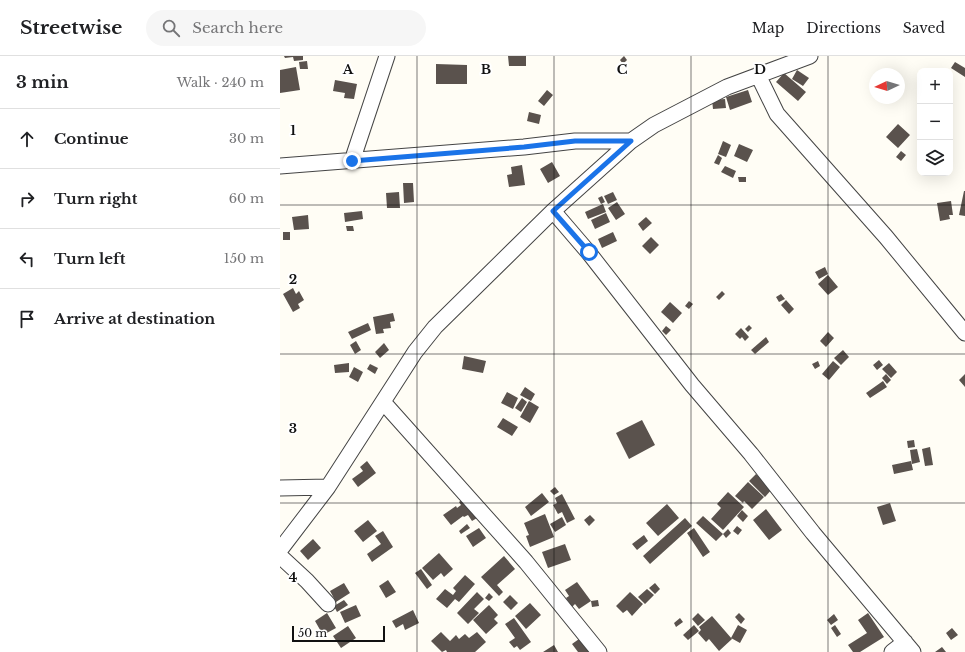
<!DOCTYPE html>
<meta charset="utf-8">
<style>
:root{--surface:#fff;--page:#f6f6f6;--text:#202124;--muted:#757577;--line:#e0e0e0}
body{margin:0;font-family:"Libre Baskerville",serif;background:var(--page);color:var(--text)}
.controls{position:absolute;right:12px;top:12px;display:grid;overflow:hidden;border-radius:8px;box-shadow:0 4px 16px #0002}
.controls button{width:36px;height:36px;display:grid;place-items:center;padding:0;border:0;border-bottom:1px solid var(--line);background:var(--surface);color:var(--text);font:20px sans-serif}
.compass{position:absolute;left:589px;top:12px;width:36px;height:36px;border-radius:50%;background:var(--surface);box-shadow:0 4px 16px #0002;rotate:266deg}
.scale{position:absolute;left:12px;bottom:10px;width:93px;box-sizing:border-box;padding-left:4px;border:2px solid #111;border-top:0;font-size:11px;line-height:14px;white-space:nowrap;color:#111;-webkit-text-stroke:3px #fff;paint-order:stroke}
.stop{position:absolute;width:12px;height:12px;margin:-9px;border:3px solid #1a73e8;border-radius:50%;background:#fff}
.stop.end{background:#1a73e8;border-color:#fff;box-shadow:0 1px 4px #0008}
.list{margin:0;padding:0;list-style:none}
h2{display:flex;justify-content:space-between;align-items:center;height:52px;margin:0;padding:0 16px;font-size:17px}
h2 small{font-size:13px;font-weight:400;color:var(--muted)}
.list li{display:grid;grid-template-columns:26px 1fr auto;gap:12px;align-items:center;box-sizing:border-box;height:60px;padding:0 16px;border-top:1px solid var(--line)}
.list b{display:block;font-size:15px;white-space:nowrap}
.list em{font-size:13px;font-style:normal;color:var(--muted)}
.icon{flex:none;width:22px;height:22px;fill:none;stroke:currentColor;stroke-width:2;stroke-linecap:round;stroke-linejoin:round}
.map{position:relative;flex:none;width:685px;height:596px;overflow:hidden}
header{display:flex;align-items:center;gap:24px;box-sizing:border-box;height:56px;padding:0 20px;background:var(--surface);border-bottom:1px solid var(--line)}
header strong{font-size:19px}
nav{display:flex;gap:22px;margin-inline-start:auto;font-size:14px}
.search{width:280px;height:36px;background:var(--page);display:flex;align-items:center;gap:10px;box-sizing:border-box;padding:0 14px;border-radius:22px;color:var(--muted);font-size:15px}
main{display:flex}
aside{flex:1;background:var(--surface)}
.map>svg:first-child{display:block}
</style>
<header>
<strong>Streetwise</strong>
<div class="search"><svg class="icon" aria-label="search" viewBox="0 0 24 24"><circle cx="10" cy="10" r="6"/><path d="M15 15l6 6"/></svg>Search here</div>
<nav><a>Map</a><a>Directions</a><a>Saved</a></nav>
</header>
<main>
<aside>
<h2>3 min<small>Walk · 240 m</small></h2>
<ul class="list">
<li><svg class="icon" aria-label="ahead" viewBox="0 0 24 24"><path d="M12 20V5M6 11l6-6 6 6"/></svg><div><b>Continue</b></div><em>30 m</em></li>
<li><svg class="icon" aria-label="right" viewBox="0 0 24 24"><path d="M7 20v-9h11M14 6l5 5-5 5"/></svg><div><b>Turn right</b></div><em>60 m</em></li>
<li><svg class="icon" aria-label="left" viewBox="0 0 24 24"><path d="M17 20v-9H6M10 6l-5 5 5 5"/></svg><div><b>Turn left</b></div><em>150 m</em></li>
<li><svg class="icon" aria-label="arrive" viewBox="0 0 24 24"><path d="M6 21V4h12l-3 4 3 4H6"/></svg><div><b>Arrive at destination</b></div></li>
</ul>
</aside>
<div class="map">
<svg width="685" height="596" viewBox="0 0 685 596">
<rect width="100%" height="100%" fill="#fffdf5"/>
<path fill="#5a524d" d="M4,0H23V4L14,5L13,1L5,2Z
M228,0H246V10H229Z
M344,0L347,4L343,8L340,4Z
M27,5L28,13H20L19,6Z
M675,6L685,12V21L671,12Z
M156,8L187,9V28H156Z
M16,11L20,34L0,37V14Z
M517,14L529,22L523,30L512,23Z
M504,17L526,36L518,45L496,26Z
M55,24L77,28L74,43L64,42L65,37L53,35Z
M267,34L273,39L264,50L258,45Z
M468,34L472,46L450,54L446,41Z
M445,43L446,52L433,53L432,44Z
M249,56L261,59L259,68L247,65Z
M618,68L630,79L618,92L606,81Z
M443,85L451,89L446,101L438,98Z
M459,88L473,94L467,106L454,100Z
M621,95L626,99L621,105L616,101Z
M438,99L442,102L439,109L434,107Z
M272,106L280,120L268,127L260,113Z
M242,109L245,129L229,131L227,119L232,118L231,111Z
M445,110L456,115L453,122L441,116Z
M458,121H466V126H459Z
M123,127H133L134,146L124,147Z
M684,135H685V160L679,159Z
M119,136L120,152H107L106,137Z
M333,136L337,144L328,148L324,140Z
M322,140L325,146L321,148L318,142Z
M671,145L673,159H669L670,163L660,165L657,147Z
M337,146L345,158L336,164L328,152Z
M323,148L326,156L308,163L305,156Z
M82,155L83,163L65,166L64,157Z
M326,157L330,166L315,173L311,164Z
M28,159L29,173L14,174L12,161Z
M366,161L372,167L363,175L358,168Z
M66,170H73L74,175H67Z
M3,176H10V184H3Z
M333,176L337,185L322,192L318,183Z
M371,181L379,189L370,198L362,190Z
M545,211L548,218L539,223L535,216Z
M548,219L558,231L548,239L538,228Z
M13,232L16,238L19,235L24,244L18,248L20,252L13,256L3,238Z
M442,235L445,238L439,244L436,241Z
M501,238L505,243L499,246L496,241Z
M506,244L514,253L509,258L501,249Z
M409,245L413,248L409,253L405,250Z
M390,246L402,257L393,267L381,256Z
M113,257L115,265L110,266L111,272L103,273L104,277L96,278L93,261Z
M88,267L91,274L72,283L68,276Z
M469,269L472,272L468,276L465,273Z
M386,270L391,274L386,279L382,275Z
M461,272L469,281L465,285L462,281L460,283L455,278Z
M548,276L554,282L546,291L540,285Z
M486,281L489,286L475,298L471,294Z
M76,285L81,294L75,298L70,289Z
M104,287L109,294L100,302L95,296Z
M563,294L569,301L561,309L554,302Z
M184,300L206,305L203,317L182,313Z
M599,304L603,309L597,314L593,309Z
M538,305L540,310L535,313L532,308Z
M553,305L560,311L549,324L542,318Z
M69,307V316L55,317L54,309Z
M609,307L617,316L611,322L602,313Z
M90,308L98,312L95,318L87,313Z
M74,311L83,316L78,326L69,321Z
M606,318L611,324L607,328L602,322Z
M685,318V331L679,324Z
M603,325L607,331L590,342L586,337Z
M245,331L255,338L251,345L240,339Z
M227,336L238,342L233,353L221,347Z
M242,342L247,346L241,356L235,352Z
M249,345L259,351L250,367L240,361Z
M223,362L238,371L232,380L217,371Z
M362,364L375,389L349,403L336,377Z
M634,384L635,391L628,392L627,385Z
M650,391L653,409L645,410L642,393Z
M637,393L640,406L632,408L630,394Z
M87,405L96,417L78,431L72,423L83,415L80,411Z
M631,405L633,414L614,418L612,409Z
M476,418L492,433L485,441L469,425Z
M468,426L484,441L472,453L464,445L463,447L455,440Z
M275,431L279,436L274,439L270,435Z
M448,436L464,451L443,474L431,463L441,452L437,448Z
M262,437L269,446L251,460L245,451Z
M282,438L295,463L287,467L282,456L278,458L273,449L277,447L275,442Z
M187,440L197,462L192,465L188,459L184,461L183,460L171,469L163,459L176,450L177,452L181,449L179,446Z
M610,447L616,465L603,469L597,451Z
M387,448L399,462L378,480L366,467Z
M486,453L502,474L489,484L473,464Z
M462,454L468,460L463,466L457,460Z
M265,458L274,481L250,491L246,480L249,479L244,467Z
M310,459L315,464L309,470L304,464Z
M423,460L443,478L436,485L416,467Z
M282,461L286,469L275,476L270,468Z
M405,462L412,470L370,508L363,500Z
M88,464L97,475L83,486L74,475Z
M187,468L190,472L181,478L179,475Z
M457,470L462,474L458,479L453,475Z
M199,472L206,482L193,491L186,480Z
M414,472L430,496L423,501L407,477Z
M448,473L451,477L446,482L443,478Z
M103,475L113,491L92,506L87,498L101,488L95,480Z
M364,479L368,485L357,494L352,488Z
M33,483L41,492L28,504L20,495Z
M285,488L291,504L268,512L262,496Z
M159,497L173,513L164,521L161,517L153,524L142,512Z
M224,500L235,513L217,529L223,536L219,540L201,521Z
M141,513L152,529L147,533L135,517Z
M185,519L195,528L179,546L175,543L167,552L156,543L165,533L173,539L176,535L173,532Z
M108,524L116,536L106,542L99,530Z
M297,526L311,545L299,553L295,548L292,551L286,542L289,540L285,534Z
M64,527L70,537L56,546L50,535Z
M375,527L380,533L375,538L369,532Z
M367,533L374,539L365,548L358,541Z
M197,536L204,543L194,553L199,557L188,568L177,557Z
M350,536L363,548L352,560L347,554L343,557L336,550Z
M209,537L213,541L209,545L205,542Z
M230,539L238,547L231,554L223,546Z
M64,544L68,549L57,556L54,550Z
M318,544L319,550L312,551L311,545Z
M250,547L261,559L246,573L235,560Z
M76,549L81,560L65,567L60,556Z
M209,549L218,559L214,563L218,567L206,578L193,564Z
M133,554L139,567L125,574L123,568L116,572L112,565Z
M47,557L56,572L43,579L35,565Z
M418,557L425,564L418,570L412,563Z
M459,557L465,563L461,568L455,561Z
M588,557L604,581L580,596H573L568,589L587,577L578,564Z
M554,558L558,564L551,569L547,564Z
M432,560L452,583L439,595L429,583L426,586L418,577L421,574L419,571Z
M234,562L251,586L240,594L237,590L234,592L229,586L235,582L225,568Z
M400,562L403,566L396,571L394,567Z
M414,569L419,575L408,584L403,579Z
M458,569L467,574L460,587L451,582Z
M555,569L561,578L557,581L551,572Z
M68,570L76,582L61,592L53,580Z
M672,572L678,579L671,584L666,577Z
M161,576L170,585L176,579L179,583L185,578L189,582L197,576L206,586L195,596H167L166,594L162,596L151,585Z
M306,578L318,596H298L292,588Z
M274,589L278,596H263Z
M662,591L666,596H655Z"/>
<g fill="none" stroke-linecap="round" stroke-linejoin="round">
<g stroke="#444" stroke-width="17">
<path id="street" d="M478,19L497,58L606,181L685,277
M72,105L107,0
M0,110L244,91L295,85H351
M273,155L309,197L412,329L471,398L533,477L633,596
M104,347L246,506L319,596
M0,432L48,431
M0,494L48,431L135,296L155,271L273,155L351,85L374,69L447,31L530,0
M0,500L27,525L48,548
M612,596L625,586"/>
</g>
<use href="#street" stroke="#fff" stroke-width="15"/>
</g>
<g fill="none" stroke-linecap="round" stroke-linejoin="round">
<path stroke="#1a73e8" stroke-width="5" d="M72,105L244,91L295,85H351L273,155L309,196"/>
</g>
<path fill="none" stroke="#111" stroke-width="1" stroke-opacity="0.55" d="M137,0V596M274,0V596M411,0V596M548,0V596M0,149H685M0,298H685M0,447H685"/>
<g font-size="13" text-anchor="middle" font-weight="bold" fill="#111" stroke="#fff" stroke-width="4" stroke-linejoin="round" paint-order="stroke">
<text x="68" y="18">A</text>
<text x="206" y="18">B</text>
<text x="342" y="18">C</text>
<text x="480" y="18">D</text>
<text x="13" y="79">1</text>
<text x="13" y="228">2</text>
<text x="13" y="377">3</text>
<text x="13" y="526">4</text>
</g>
</svg>
<div class="controls">
<button>+</button>
<button>−</button>
<button><svg class="icon" aria-label="layers" viewBox="0 0 24 24"><path d="M12 4l9 5-9 5-9-5zM3 14l9 5 9-5"/></svg></button>
</div>
<svg class="compass" viewBox="-18 -18 36 36"><path d="M0-13l5 13h-10z" fill="#e53935"/><path d="M0 13l5-13h-10z" fill="#757577"/></svg>
<div class="scale">50 m</div>
<div class="stop" style="left:309px;top:196px"></div>
<div class="stop end" style="left:72px;top:105px"></div>
</div>
</main>
